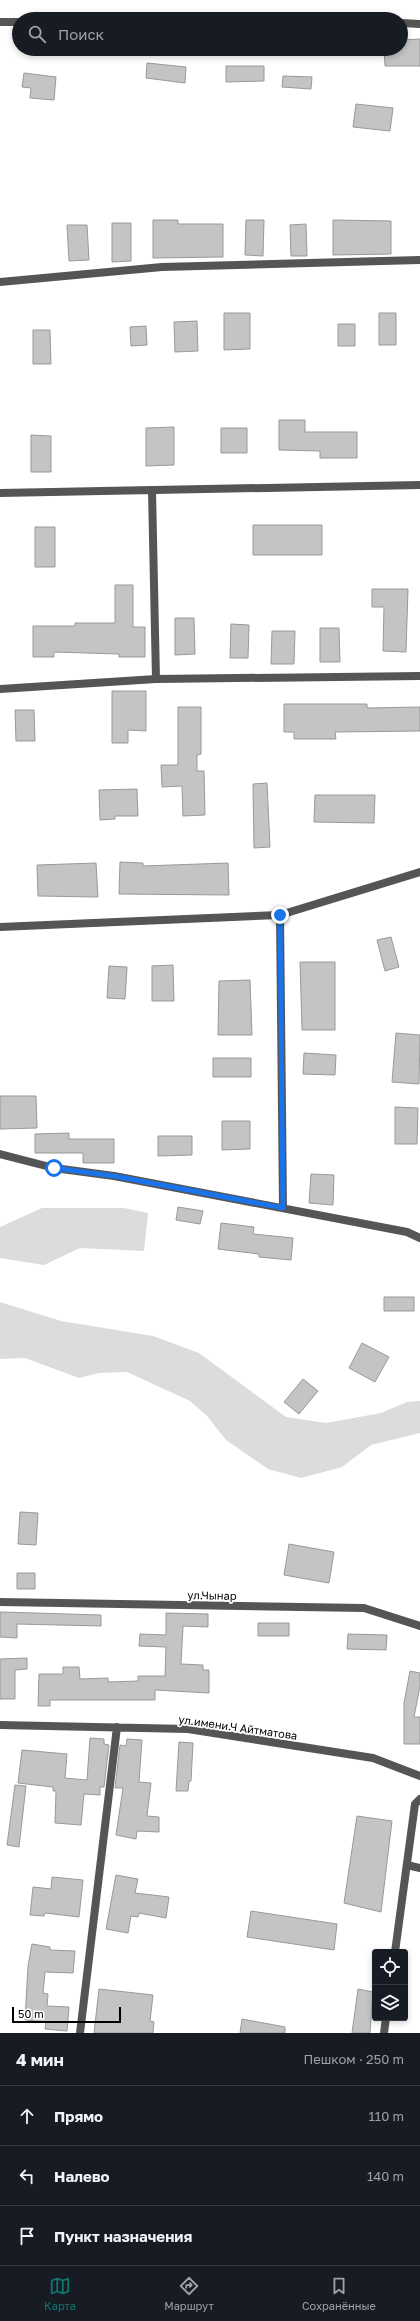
<!DOCTYPE html>
<html lang="ru">
<meta charset="utf-8">
<style>
:root{--surface:#171b24;--page:#242831;--text:#f1f3f6;--muted:#9ea1a6;--line:#363941;--accent:#0f766e}
body{margin:0;font-family:"Golos Text",sans-serif;background:var(--page);color:var(--text)}
.controls{position:absolute;right:12px;bottom:12px;display:grid;overflow:hidden;border-radius:4px;box-shadow:0 2px 6px #0003}
.controls button{width:36px;height:36px;display:grid;place-items:center;padding:0;border:0;border-bottom:1px solid var(--line);background:var(--surface);color:var(--text);font:20px sans-serif}
.scale{position:absolute;left:12px;bottom:10px;width:109px;box-sizing:border-box;padding-left:4px;border:2px solid #000;border-top:0;font-size:11px;line-height:14px;white-space:nowrap;color:#000;-webkit-text-stroke:3px #fff;paint-order:stroke}
.stop{position:absolute;width:12px;height:12px;margin:-9px;border:3px solid #1a73e8;border-radius:50%;background:#fff}
.stop.end{background:#1a73e8;border-color:#fff;box-shadow:0 1px 4px #0008}
.list{margin:0;padding:0;list-style:none}
h2{display:flex;justify-content:space-between;align-items:center;height:52px;margin:0;padding:0 16px;font-size:17px}
h2 small{font-size:13px;font-weight:400;color:var(--muted)}
.list li{display:grid;grid-template-columns:26px 1fr auto;gap:12px;align-items:center;box-sizing:border-box;height:60px;padding:0 16px;border-top:1px solid var(--line)}
.list b{display:block;font-size:15px;white-space:nowrap}
.list em{font-size:13px;font-style:normal;color:var(--muted)}
.icon{flex:none;width:22px;height:22px;fill:none;stroke:currentColor;stroke-width:2;stroke-linecap:round;stroke-linejoin:round}
.map{position:relative;flex:none;width:420px;height:2033px;overflow:hidden}
.search{position:absolute;background:var(--surface);box-shadow:0 2px 6px #0003;left:12px;right:12px;top:12px;height:44px;display:flex;align-items:center;gap:10px;box-sizing:border-box;padding:0 14px;border-radius:22px;color:var(--muted);font-size:15px}
.sheet{height:232px;background:var(--surface)}
nav{display:flex;justify-content:space-around;align-items:center;box-sizing:border-box;height:56px;border-top:1px solid var(--line);background:var(--surface);font-size:11px;color:var(--muted)}
nav a{display:grid;justify-items:center;gap:2px}
nav .on{color:var(--accent)}
.map>svg:first-child{display:block}
</style>
<div class="map">
<svg width="420" height="2033" viewBox="0 0 420 2033">
<rect width="100%" height="100%" fill="#fff"/>
<path fill="#dcdcdc" d="M42,1208H124L148,1213L144,1251L80,1248L44,1265L0,1258V1227Z
M0,1302L61,1321L153,1336L199,1353L286,1417L326,1423L381,1413L407,1402L420,1401V1433L371,1445L342,1467L301,1478L268,1469L226,1440L207,1416L190,1401L127,1372L99,1373L79,1378L25,1358L0,1359Z"/>
<path fill="#c4c4c4" stroke="#999" d="M420,39V66H385L384,49H401V40Z
M147,63L186,67L185,83L146,78Z
M226,66H264V81L226,82Z
M24,73L56,77L54,100L30,98L31,88L22,87Z
M283,76L312,77L311,89L282,87Z
M356,104L393,108L390,131L353,127Z
M153,220H178V224H223V257L153,258Z
M246,220H264L263,256L245,255Z
M333,220L391,221V254L333,255Z
M112,223H131V261L112,262Z
M306,224L307,256H291L290,225Z
M67,225H87L89,260L69,261Z
M224,313H250V349L224,350Z
M379,313H396V345H379Z
M197,321L198,351L175,352L174,322Z
M338,324H355V346H338Z
M146,326L147,345L131,346L130,327Z
M33,330H50L51,364H33Z
M279,420H305V432H357V458H320V451L279,450Z
M174,427V465L146,466V428Z
M221,428H247V453H221Z
M31,435L51,436V472H31Z
M253,525H322V555H253Z
M35,527H55V567H35Z
M115,585H133V627H145V657H119V654L54,652V657H33V626H75V623H115Z
M372,589H408L406,652L383,651L384,607H372Z
M175,618H194L195,654L175,655Z
M231,624L249,625L248,658H230Z
M320,628H339L340,662H320Z
M272,631H295L294,664H271Z
M112,691H146V731L128,730V743H112Z
M284,704H367V708L420,707V731L335,732L336,739H294V732H284Z
M178,707H201V754L197,755V771H204L205,815L183,816L182,786L162,787L161,765H178Z
M15,710H34L35,741H16Z
M267,783L270,847L254,848L253,784Z
M137,789L138,816H115V819L100,820L99,790Z
M315,795H375L374,823L314,822Z
M120,862L143,863V866L228,863L229,895L119,894Z
M96,863L98,897L38,896L37,865Z
M391,937L399,967L385,971L377,940Z
M300,962H335V1030H302Z
M173,965L174,1001H152V966Z
M109,966L127,967L125,999L107,998Z
M250,980L252,1035H218L219,981Z
M396,1033L420,1035L419,1084L392,1082Z
M304,1053L336,1055L335,1075L303,1074Z
M213,1058H251V1077H213Z
M0,1096H36L37,1128L0,1129Z
M395,1107L418,1108L417,1144H395Z
M222,1121H250V1149L222,1150Z
M69,1133V1139H114V1163H83V1153H35V1134Z
M158,1136H192V1155L158,1156Z
M311,1174L334,1175L333,1205L309,1203Z
M178,1207L203,1211L200,1224L176,1220Z
M221,1223L254,1227L253,1234L293,1238L291,1260L259,1257V1254L218,1249Z
M384,1297H414V1311H384Z
M362,1343L389,1357L375,1382L349,1368Z
M303,1379L318,1391L299,1414L284,1402Z
M20,1512L38,1513L36,1545L18,1544Z
M289,1544L334,1552L329,1583L284,1575Z
M17,1573H35V1589H17Z
M0,1612L101,1615V1626L17,1624V1638L0,1637Z
M166,1613L208,1614V1627L183,1626L181,1664L203,1665V1670H209V1693L155,1690V1700H50V1706H38L39,1674H63V1667H79L80,1679L108,1678V1682L138,1681V1676H165L166,1647L139,1646L140,1634L166,1635Z
M258,1623H289V1636H258Z
M348,1634L387,1635L386,1650L347,1649Z
M27,1658V1669L15,1670V1699H0V1659Z
M410,1671L420,1673V1686L414,1717H420V1744H404V1703Z
M90,1738L104,1739V1744L109,1745L104,1787H100V1795L84,1794L81,1825L55,1823L56,1791H53V1787L18,1783L22,1750L67,1754L65,1778L87,1780Z
M127,1739L142,1740L139,1782L151,1783L147,1816L159,1817V1832L137,1831L136,1839L116,1835L123,1788H115L120,1745L126,1746Z
M179,1742L193,1743L191,1781H189L188,1791H176Z
M15,1785L26,1786L19,1847L7,1845Z
M357,1816L392,1821L381,1912L344,1903Z
M116,1875L138,1879L135,1893L169,1897L166,1918L139,1913L138,1917L131,1916L128,1933L106,1929Z
M52,1877L83,1880L79,1917L45,1913L44,1916L30,1915L33,1887L51,1889Z
M251,1911L337,1924L334,1950L247,1937Z
M32,1944L50,1947V1950L75,1951L73,1973L45,1972L43,1993L48,1994L47,2006L69,2007L67,2031L45,2029L46,2022L25,2020L28,1966Z
M99,1989L153,1995L150,2021L154,2022L153,2033H94Z
M358,1989L373,1992L370,2033H352Z
M242,2019L285,2027V2033H240Z"/>
<g fill="none" stroke-linecap="round" stroke-linejoin="round">
<path stroke="#555" stroke-width="8" d="M105,19H336
M0,22H19
M401,23L420,24
M0,282L162,267L420,260
M152,490L156,679
M0,493L420,485
M0,689L156,679L420,676
M280,915L283,1208
M0,927L280,915L420,872
M0,1154L54,1168L114,1176L407,1232L420,1238
M0,1602L364,1608L420,1626
M0,1725L188,1729L373,1758L420,1776
M407,1865L420,1868
M80,2033L117,1727"/>
<path stroke="#555" stroke-width="8" d="M395,1952L415,1804L420,1799
M384,2033L386,2018"/>
</g>
<g fill="none" stroke-linecap="round" stroke-linejoin="round">
<path stroke="#1a73e8" stroke-width="5" d="M54,1168L114,1176L283,1208L280,915"/>
</g>
<g text-anchor="middle" dominant-baseline="central" stroke-width="3.5" stroke-linejoin="round" paint-order="stroke">
<g font-size="11" fill="#000" stroke="#fff">
<text transform="translate(212 1595) rotate(1)">ул.Чынар</text>
<text transform="translate(238 1727) rotate(8)">ул.имени.Ч Айтматова</text>
</g>
</g>
</svg>
<div class="controls">
<button><svg class="icon" aria-label="locate" viewBox="0 0 24 24"><circle cx="12" cy="12" r="6"/><path d="M12 2v4M12 18v4M2 12h4M18 12h4"/></svg></button>
<button><svg class="icon" aria-label="layers" viewBox="0 0 24 24"><path d="M12 4l9 5-9 5-9-5zM3 14l9 5 9-5"/></svg></button>
</div>
<div class="scale">50 m</div>
<div class="stop" style="left:54px;top:1168px"></div>
<div class="stop end" style="left:280px;top:915px"></div>
<div class="search"><svg class="icon" aria-label="search" viewBox="0 0 24 24"><circle cx="10" cy="10" r="6"/><path d="M15 15l6 6"/></svg>Поиск</div>
</div>
<section class="sheet">
<h2>4 мин<small>Пешком · 250 m</small></h2>
<ul class="list">
<li><svg class="icon" aria-label="ahead" viewBox="0 0 24 24"><path d="M12 20V5M6 11l6-6 6 6"/></svg><div><b>Прямо</b></div><em>110 m</em></li>
<li><svg class="icon" aria-label="left" viewBox="0 0 24 24"><path d="M17 20v-9H6M10 6l-5 5 5 5"/></svg><div><b>Налево</b></div><em>140 m</em></li>
<li><svg class="icon" aria-label="arrive" viewBox="0 0 24 24"><path d="M6 21V4h12l-3 4 3 4H6"/></svg><div><b>Пункт назначения</b></div></li>
</ul>
</section>
<nav>
<a class="on"><svg class="icon" aria-label="map" viewBox="0 0 24 24"><path d="M3 6l6-2 6 2 6-2v14l-6 2-6-2-6 2zM9 4v14M15 6v14"/></svg>Карта</a>
<a><svg class="icon" aria-label="directions" viewBox="0 0 24 24"><path d="M12 3l9 9-9 9-9-9zM9 14v-3h6M13 9l2 2-2 2"/></svg>Маршрут</a>
<a><svg class="icon" aria-label="saved" viewBox="0 0 24 24"><path d="M7 4h10v16l-5-4-5 4z"/></svg>Сохранённые</a>
</nav>
